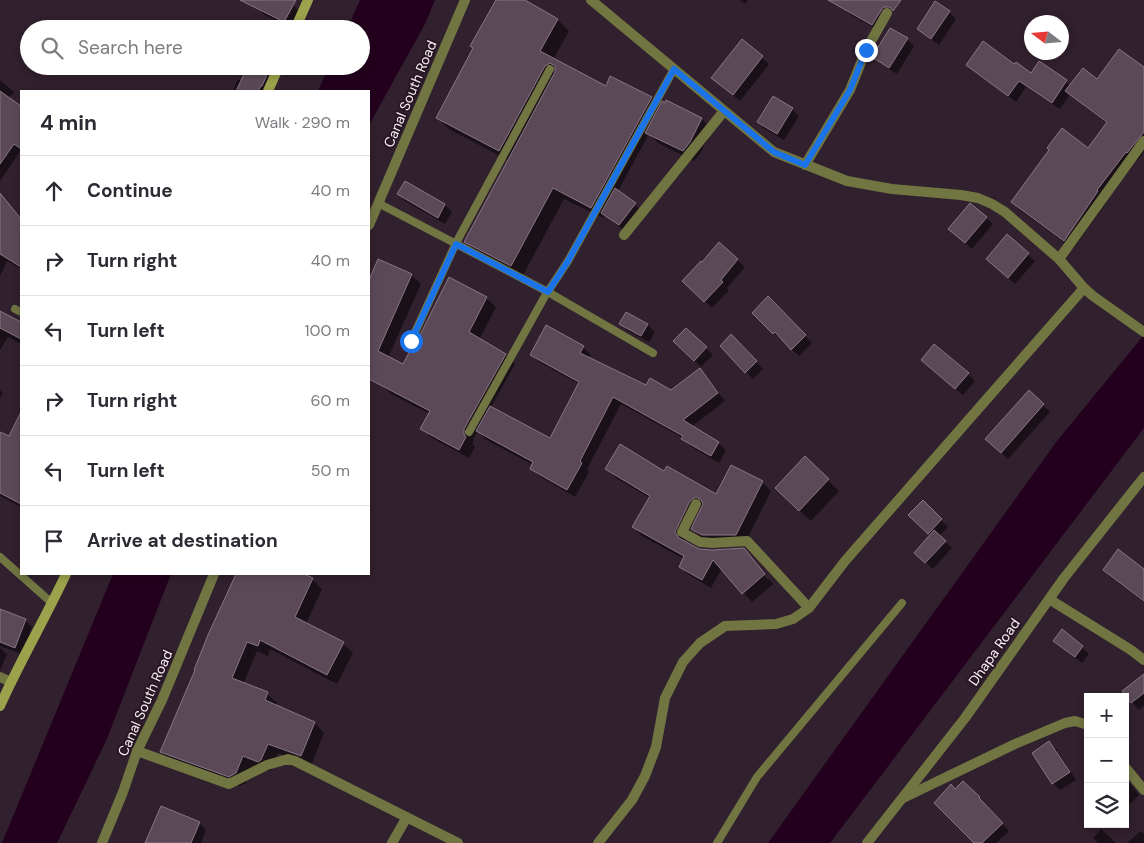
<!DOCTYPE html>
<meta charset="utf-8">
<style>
:root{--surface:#fff;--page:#f2f2f3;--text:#2b2b33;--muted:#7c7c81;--line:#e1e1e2}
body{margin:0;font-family:"DM Sans",sans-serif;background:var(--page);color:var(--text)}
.controls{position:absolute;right:15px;bottom:15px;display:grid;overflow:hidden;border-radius:0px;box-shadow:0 2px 8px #0003}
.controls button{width:45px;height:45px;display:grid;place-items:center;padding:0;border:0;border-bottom:1px solid var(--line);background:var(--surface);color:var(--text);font:25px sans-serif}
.compass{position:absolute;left:1024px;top:15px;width:45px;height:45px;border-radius:50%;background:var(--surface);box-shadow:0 2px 8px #0003;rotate:286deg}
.stop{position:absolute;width:15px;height:15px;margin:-11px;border:4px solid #1a73e8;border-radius:50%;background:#fff}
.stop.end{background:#1a73e8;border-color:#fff;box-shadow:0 1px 5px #0008}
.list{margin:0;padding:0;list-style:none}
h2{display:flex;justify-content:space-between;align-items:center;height:65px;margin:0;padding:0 20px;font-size:21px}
h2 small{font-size:16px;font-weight:400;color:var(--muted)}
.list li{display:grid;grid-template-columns:32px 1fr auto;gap:15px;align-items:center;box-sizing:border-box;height:70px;padding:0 20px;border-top:1px solid var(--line)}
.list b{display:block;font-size:19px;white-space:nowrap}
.list em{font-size:16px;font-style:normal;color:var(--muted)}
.icon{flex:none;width:28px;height:28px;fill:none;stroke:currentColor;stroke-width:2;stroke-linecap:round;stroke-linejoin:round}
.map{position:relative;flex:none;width:1144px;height:843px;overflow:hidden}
.search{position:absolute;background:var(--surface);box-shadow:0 2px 8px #0003;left:20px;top:20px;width:350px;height:55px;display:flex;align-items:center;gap:12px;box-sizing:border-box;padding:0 18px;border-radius:28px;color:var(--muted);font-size:19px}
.panel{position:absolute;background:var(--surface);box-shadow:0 2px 8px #0003;left:20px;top:90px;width:350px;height:485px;border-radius:0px}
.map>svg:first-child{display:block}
</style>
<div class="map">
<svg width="1144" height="843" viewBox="0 0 1144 843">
<rect width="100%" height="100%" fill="#31202d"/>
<path fill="#23001d" d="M360,0H435L425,24L369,125V91H318L329,66H361V29H347Z
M1144,335V428L830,843H768L1057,441Z
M113,574H171L106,741L57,843H2Z"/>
<path fill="#0007" d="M260,0H284L293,5L300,12L291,29L263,14L256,7Z
M498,0H522L558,20L569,31L553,60L606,88L652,98L661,107L702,119L712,130L701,152L694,161L658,143L649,134L618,191L642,211L626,232L605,215L603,218L564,199L522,277L477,253L465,241L508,160L449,129L438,118Z
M739,0H748L745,4Z
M848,0H857L879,13L886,20L880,31L851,15L844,8Z
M949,12L956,19L939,45L918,29Z
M907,39L914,46L897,74L881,64L874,57Z
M742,41L769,64L740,101L720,85Z
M1039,63L1071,86L1144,69V152L1137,161L1135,160L1105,200L1107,202L1073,249L1021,211L1012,202L1088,150L1108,124L1070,94L1060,109L1026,87L1016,102L968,65H1015L1031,74Z
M270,66L278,74L269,91H233L238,79L242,81Z
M0,80L14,92L8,99L21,107V150L0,181Z
M792,109L799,116L784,140L765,129L758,122Z
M405,182L445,205L452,212L445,224L405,201L398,194Z
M0,194L21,219V269L7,261L0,276Z
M986,218L993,224L972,249L957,235Z
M1007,236L1035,261L1015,284L995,266Z
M719,244L745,267L727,288L729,290L712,308L684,281Z
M379,260L411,275L421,284L388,358L403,366L486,298L496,307L479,340L506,355L515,364L491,407L551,440L579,384L539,362L531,355L583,347L591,355L589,358L647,387L671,392L700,370L725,401L691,427L719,443L726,451L719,463L690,446L683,438L621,404L587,469L589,472L575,497L539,476L531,469L533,465L485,439L478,431L473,439V445L475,447L469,458L432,438L422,428L430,414L391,394L381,384L369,378V283Z
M768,298L812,343L799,356L753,313Z
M0,312L21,323V344L8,337L0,350Z
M627,314L648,325L655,332L649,342L628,331L621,324Z
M687,329L713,355L701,367L675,341Z
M731,336L763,369L753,379L721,346Z
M930,367L968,374L975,381L963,395Z
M0,390L3,393L0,398Z
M1043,405L1050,412L1008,459L994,446Z
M21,415V507L0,496V433L9,438Z
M805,458L839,491L811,521L787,499Z
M607,469L665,473L717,496L762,482L771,491L745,543L701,538L693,529L703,507L698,510L684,541L699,550L749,556L768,580L769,579L773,584L752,602L722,568L711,588L689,575L680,567L684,559L642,536L633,527L650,498L616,478Z
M923,502L948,527L939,536L952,548L933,569L916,553L931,536L910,515Z
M1104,570H1144V602L1111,577Z
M237,574H300L312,579L322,589L306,624L343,644L353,653L337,684L270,649L268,656L257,651L243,684L267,694L277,703L276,706L315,723L324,733L311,766L278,753L271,770L269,771L253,765L246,783L239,786L171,762L161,752Z
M0,617L25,620L32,627L22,654L0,646Z
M1063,631L1089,654L1082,663L1055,641Z
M0,648L7,654L0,671Z
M1144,679V705L1139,710L1123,691Z
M1049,743L1056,749L1076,780L1060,790L1053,783L1033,753Z
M1125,778L1139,795L1128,806L1125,803Z
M963,783L986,805L985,806L1009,831L996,843H976L956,790Z
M199,823L206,830L201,843H146Z
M1101,829L1114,841L1116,843H1098L1093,838Z
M1141,831L1144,834V843H1127Z"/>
<path fill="#5b4957" stroke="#8a7685" d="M240,0H296L284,22Z
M496,0H525L558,19L540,51L606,86L610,76L652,97L591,208L553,188L511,266L464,242L555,72V66L550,63L545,66L499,151L436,118L473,48L470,46Z
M828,0H901L893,11L890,7H883L872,25Z
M935,1L950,11L931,39L917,29Z
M890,28L908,38L889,68L872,57Z
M742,39L763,56L733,95L711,78Z
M983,41L1014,64L1016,62L1031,73L1039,61L1067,80L1052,103L1019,81L1008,96L966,65Z
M1119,49L1144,67V132L1127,153L1126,152L1097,190L1098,191L1064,241L1011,202L1049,150L1047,148L1062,128L1088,148L1107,122L1065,91L1083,68L1097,79Z
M248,66H271L262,86H261L258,91H236Z
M0,91L21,106V149L14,144L0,164Z
M773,96L793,108L777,134L757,122Z
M666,100L702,118L690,142L683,151L645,133L662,101L665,103Z
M405,181L445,204L438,218L397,194Z
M615,188L636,203L619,225L601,213Z
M0,193L21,219V267L0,254Z
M970,203L987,217L965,243L948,229Z
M1007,234L1029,253L1008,278L986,259Z
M719,242L738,259L721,280L723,282L704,302L682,281L701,261L702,262Z
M378,259L412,274L378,351L403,364L412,347L416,343L449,277L487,297L469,332L506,354L464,429V434L466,437L459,450L420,429L430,411L369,379V280Z
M768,296L806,335L791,350L775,332L773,334L752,313Z
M0,311L21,322V339L0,328Z
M626,312L648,324L641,336L619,324Z
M546,325L584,346L580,353L646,385L650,378L671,390L700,368L718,393L683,420L719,442L711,456L681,439L683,436L613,397L580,461L582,463L567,490L530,469L533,462L476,431L490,406L550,438L579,382L530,355Z
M686,328L707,347L694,361L673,341Z
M731,334L757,361L745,373L720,346Z
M934,344L969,373L955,389L921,360Z
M1029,390L1044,404L1001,453L985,439Z
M21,412V504L0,493V432L9,436Z
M620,444L664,471L667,466L716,494L731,465L763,481L736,535H702L691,529L703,504L701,500L696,497L690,501L675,532L679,538L699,549L712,550L744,548L765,574L742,594L713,560L702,580L679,567L684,556L632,527L650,496L605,469Z
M805,456L829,479L799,511L775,488Z
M923,500L942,519L928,534L908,515Z
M934,530L946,541L925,563L914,553Z
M1118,549L1144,569V601L1103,570Z
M236,574H304L313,578L295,617L344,642L327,675L260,640L258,646L247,642L232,678L268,692L265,700L315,722L301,756L268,744L261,760L258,762L243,756L236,773L229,777L160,752L195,670H194L208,635Z
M0,609L26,619L15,648L0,642Z
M1062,629L1083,646L1075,657L1053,641Z
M1144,674V693L1131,703L1122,691Z
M1049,741L1070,772L1052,784L1032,753Z
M963,781L980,797L979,798L1003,823L982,843H974L934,803L951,784L955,789Z
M161,806L200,822L191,843H145Z"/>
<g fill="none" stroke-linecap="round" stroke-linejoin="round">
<path stroke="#717542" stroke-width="8" d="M378,203L548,292L653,353
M15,309L21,312
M411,341L456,243L550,69
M469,432L545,296L568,261L674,69
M0,557L52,603
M717,843L757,777L902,603"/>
<path stroke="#717542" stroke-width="10" d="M591,0L774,152L847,181L892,189L961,195L978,198L992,204L1005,212L1059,259L1084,288L1093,296L1144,332
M805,165L850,90L866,50L887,13
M624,235L724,111
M1059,259L1144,141
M696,504L682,532L700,542L712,543L747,541L809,608
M0,677L11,682
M137,751L229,784L267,765L288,759L295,761L458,843
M1125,767L1144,790
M903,798L1015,744L1065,723L1075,721L1088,725
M392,843L407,817
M598,843L632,800L645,776L656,747L665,698L683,662L700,643L725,626L776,624L793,619L809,608L845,561L1084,288"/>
<path stroke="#717542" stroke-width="10" d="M369,225L465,0
M1049,599L1131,650L1144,660
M102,843L123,792L137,751L162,700L214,574
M867,843L965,718L1064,578L1144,477"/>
<path stroke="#9ca24c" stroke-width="10" d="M295,29L308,0
M268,91L279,66
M0,706C20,661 45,619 66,574"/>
</g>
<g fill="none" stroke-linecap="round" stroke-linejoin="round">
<path stroke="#1a73e8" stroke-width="6" d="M411,341L456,244L548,292L568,261L674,69L774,152L805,165L850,90L866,50"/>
</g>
<g text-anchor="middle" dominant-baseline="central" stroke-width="4" stroke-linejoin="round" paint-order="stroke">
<g font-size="14" fill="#faeef6" stroke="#271723">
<text transform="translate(410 94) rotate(-67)">Canal South Road</text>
<text transform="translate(994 652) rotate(-55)">Dhapa Road</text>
<text transform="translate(145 703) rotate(-66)">Canal South Road</text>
</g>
</g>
</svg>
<div class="controls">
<button>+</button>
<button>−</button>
<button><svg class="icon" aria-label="layers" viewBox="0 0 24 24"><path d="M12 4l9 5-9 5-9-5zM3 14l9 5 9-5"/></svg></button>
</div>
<svg class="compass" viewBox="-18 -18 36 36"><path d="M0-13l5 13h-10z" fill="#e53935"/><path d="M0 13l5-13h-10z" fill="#7c7c81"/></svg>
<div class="stop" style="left:411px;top:341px"></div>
<div class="stop end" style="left:866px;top:50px"></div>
<div class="search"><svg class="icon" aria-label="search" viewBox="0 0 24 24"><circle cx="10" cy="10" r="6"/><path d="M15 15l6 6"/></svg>Search here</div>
<section class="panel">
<h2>4 min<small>Walk · 290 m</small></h2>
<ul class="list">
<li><svg class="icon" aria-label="ahead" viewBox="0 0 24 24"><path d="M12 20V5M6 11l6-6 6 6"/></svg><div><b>Continue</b></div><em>40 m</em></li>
<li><svg class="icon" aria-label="right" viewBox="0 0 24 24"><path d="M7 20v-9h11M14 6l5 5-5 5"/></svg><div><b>Turn right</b></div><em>40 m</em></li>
<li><svg class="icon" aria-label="left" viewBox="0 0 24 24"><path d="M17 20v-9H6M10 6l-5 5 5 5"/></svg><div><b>Turn left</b></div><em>100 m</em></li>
<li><svg class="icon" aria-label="right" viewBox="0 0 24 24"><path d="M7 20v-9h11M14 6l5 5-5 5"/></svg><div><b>Turn right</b></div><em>60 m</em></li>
<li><svg class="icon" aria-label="left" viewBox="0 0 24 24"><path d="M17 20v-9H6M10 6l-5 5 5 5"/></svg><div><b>Turn left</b></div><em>50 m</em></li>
<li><svg class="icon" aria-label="arrive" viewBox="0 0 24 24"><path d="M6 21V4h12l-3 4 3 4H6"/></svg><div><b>Arrive at destination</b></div></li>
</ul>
</section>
</div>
